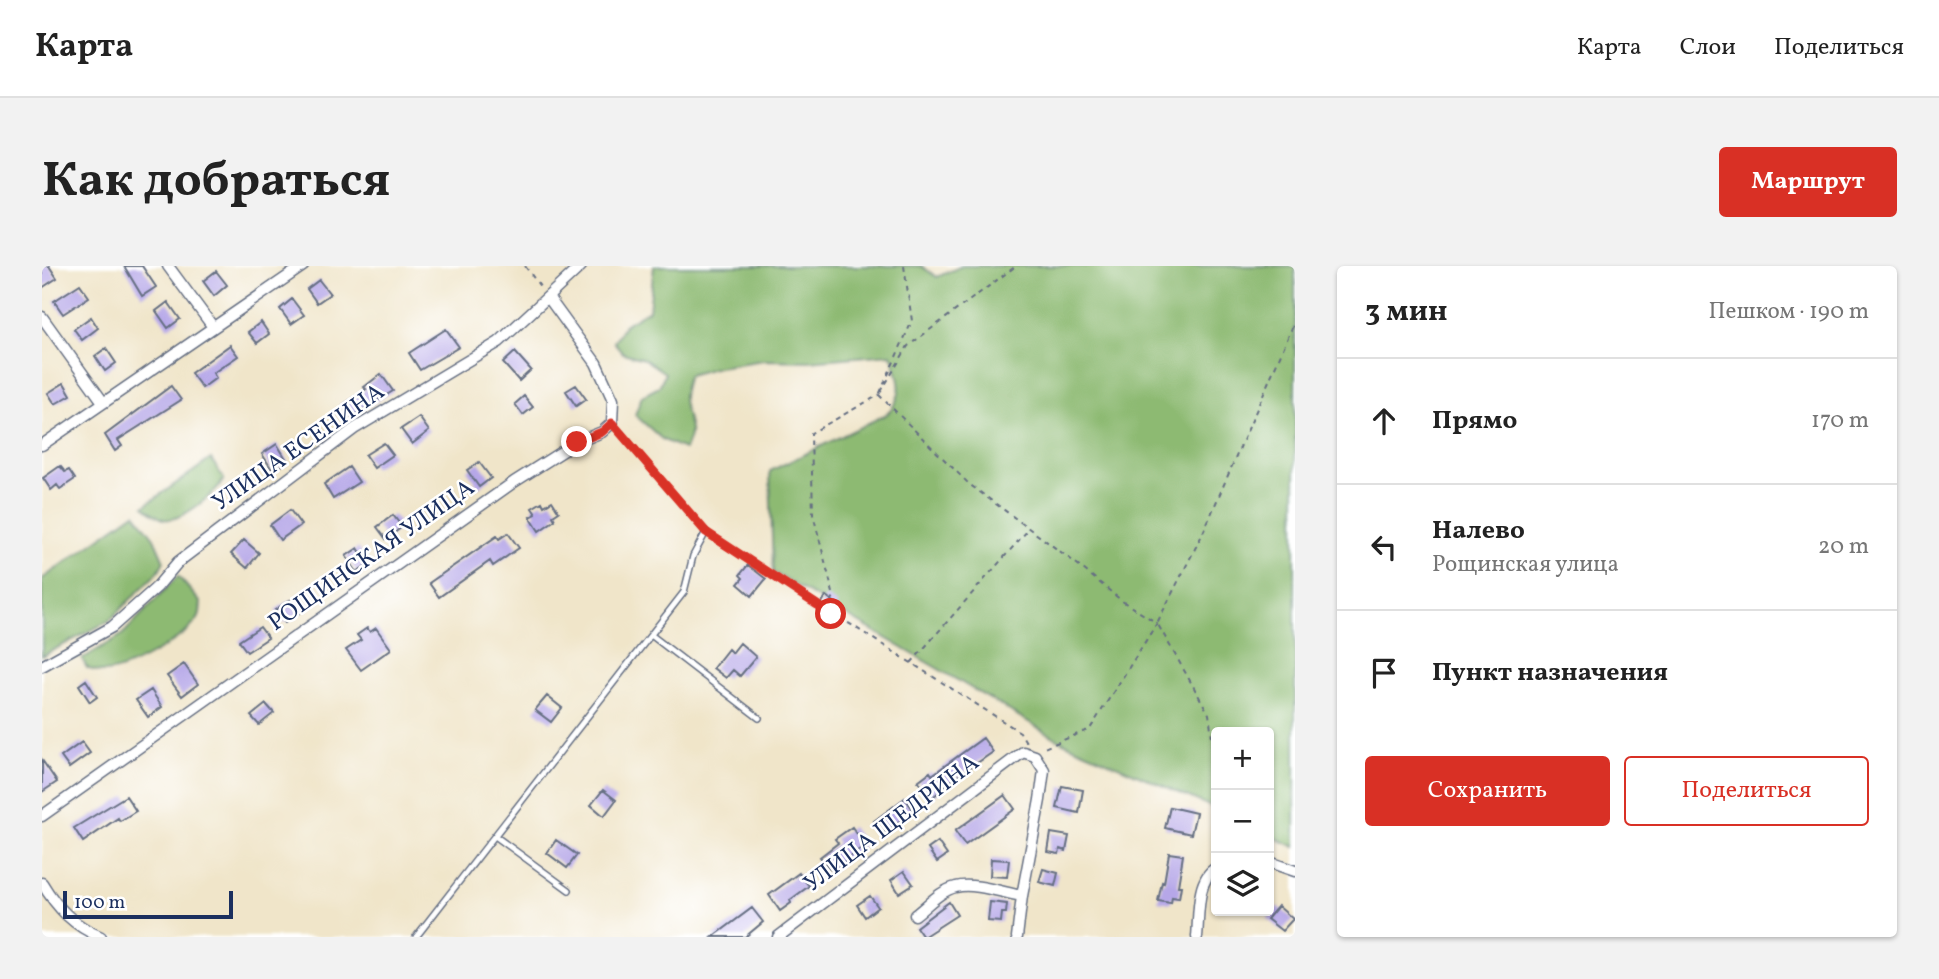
<!DOCTYPE html>
<html lang="ru">
<meta charset="utf-8">
<style>
:root{--surface:#fff;--page:#f2f2f2;--text:#222;--muted:#767676;--line:#e0e0e0;--accent:#d93025}
body{margin:0;font-family:Vollkorn,serif;background:var(--page);color:var(--text)}
.controls{position:absolute;right:21px;bottom:21px;display:grid;overflow:hidden;border-radius:7px;box-shadow:0 2px 5px #0004}
.controls button{width:63px;height:63px;display:grid;place-items:center;padding:0;border:0;border-bottom:2px solid var(--line);background:var(--surface);color:var(--text);font:35px sans-serif}
.scale{position:absolute;left:21px;bottom:18px;width:170px;box-sizing:border-box;padding-left:7px;border:4px solid #1b2f5e;border-top:0;font-size:19px;line-height:24px;white-space:nowrap;color:#1b2f5e;-webkit-text-stroke:5px #fff;paint-order:stroke}
.stop{position:absolute;width:21px;height:21px;margin:-16px;border:5px solid #d93025;border-radius:50%;background:#fff}
.stop.end{background:#d93025;border-color:#fff;box-shadow:0 2px 7px #0008}
.list{margin:0;padding:0;list-style:none}
h2{display:flex;justify-content:space-between;align-items:center;height:91px;margin:0;padding:0 28px;font-size:30px}
h2 small{font-size:23px;font-weight:400;color:var(--muted)}
.list li{display:grid;grid-template-columns:46px 1fr auto;gap:21px;align-items:center;box-sizing:border-box;height:126px;padding:0 28px;border-top:2px solid var(--line)}
.list b{display:block;font-size:26px;white-space:nowrap}
.list p{margin:0;font-size:23px;white-space:nowrap;color:var(--muted)}
.list em{font-size:23px;font-style:normal;color:var(--muted)}
.actions{display:flex;gap:14px;padding:21px 28px}
.actions a{flex:1;padding:16px 0;border:2px solid var(--accent);border-radius:7px;text-align:center;font-size:24px;color:var(--accent)}
.actions .main{background:var(--accent);color:#fff}
.icon{flex:none;width:38px;height:38px;fill:none;stroke:currentColor;stroke-width:2;stroke-linecap:round;stroke-linejoin:round}
.map{position:relative;flex:none;width:1253px;height:671px;overflow:hidden;border-radius:7px}
header{display:flex;align-items:center;gap:42px;box-sizing:border-box;height:98px;padding:0 35px;background:var(--surface);border-bottom:2px solid var(--line)}
header strong{font-size:33px}
nav{display:flex;gap:38px;margin-inline-start:auto;font-size:24px}
.intro{display:flex;align-items:center;justify-content:space-between;box-sizing:border-box;height:168px;padding:0 42px}
h1{margin:0;font-size:49px}
.button{padding:18px 32px;border-radius:7px;background:var(--accent);color:#fff;font-size:24px;font-weight:700}
main{display:flex;gap:42px;padding:0 42px}
aside{flex:1;background:var(--surface);border-radius:7px;box-shadow:0 2px 5px #0004}
.map>svg:first-child{display:block}
</style>
<header>
<strong>Карта</strong>
<nav><a>Карта</a><a>Слои</a><a>Поделиться</a></nav>
</header>
<div class="intro"><h1>Как добраться</h1><a class="button">Маршрут</a></div>
<main>
<div class="map">
<svg width="1253" height="671" viewBox="0 0 1253 671">
<rect width="100%" height="100%" fill="#fff"/>
<filter id="ink" filterUnits="userSpaceOnUse"><feTurbulence type="fractalNoise" baseFrequency=".0143" numOctaves="2"/><feDisplacementMap in="SourceGraphic" scale="14" xChannelSelector="R" yChannelSelector="G"/><feConvolveMatrix kernelMatrix="1 2 1 2 8 2 1 2 1" color-interpolation-filters="sRGB"/></filter>
<filter id="wash" filterUnits="userSpaceOnUse"><feTurbulence type="fractalNoise" baseFrequency=".00686" numOctaves="4" result="noise"/><feDisplacementMap in="SourceGraphic" scale="28" xChannelSelector="R" yChannelSelector="G"/><feGaussianBlur stdDeviation="1.57" result="paint"/><feColorMatrix in="noise" values="0 0 0 0 0 0 0 0 0 0 0 0 0 0 0 0 0 1.4 0 .05"/><feComposite in="paint" operator="in"/></filter>
<g filter="url(#wash)">
<rect width="100%" height="100%" fill="#f0e5c9"/>
<path fill="#8dba72" stroke="#547468" stroke-width="2" d="M612,0H879L895,11L920,0H1253V581L1227,569V466H1174V543L1019,475L731,306L728,205L845,148C865,126 857,113 849,88L767,95L722,94L676,101L646,109C644,116 641,125 641,132C642,153 656,163 642,183L621,174L593,149L600,130L617,121L623,107L602,93L581,87L572,76L582,59L607,44Z
M169,193L182,213C174,227 139,257 121,253C115,251 107,244 102,240Z
M93,247L112,272L122,295L116,306L67,355L0,390V313Z
M136,310L159,337C158,342 159,349 156,353C143,372 83,407 61,406C55,406 50,404 45,402L40,393L80,369Z"/>
<g id="blocks">
<path fill="#b6a7e8" d="M0,0H7L15,12L0,22Z
M82,0H100L114,21L100,30Z
M174,5L185,19L172,30L161,15Z
M277,14L288,28L275,37L265,23Z
M38,18L47,31L21,48L12,35Z
M250,33L262,49L249,58L238,43Z
M126,36L138,53L126,62L114,45Z
M49,51L56,62L40,74L32,63Z
M219,56L227,68L215,77L206,66Z
M404,63L417,81L378,104L367,87Z
M188,79L196,90L171,107L174,112L160,122L149,107Z
M64,82L74,97L63,105L53,90Z
M473,86L489,104L477,115L461,97Z
M339,108L351,125L309,151L301,139L324,123L322,121Z
M22,117L29,129L13,138L6,127Z
M534,119L544,133L534,140L524,125Z
M129,120L139,134L76,174L80,180L73,185L63,169Z
M482,130L491,141L481,149L473,138Z
M377,151L387,165L370,178L359,163Z
M342,177L351,189L332,202L323,189Z
M235,178L246,196L231,205L220,188Z
M437,196L449,212L437,221L425,204Z
M18,200L23,206L27,204L33,213L18,223L15,219L9,224L1,212Z
M307,201L317,216L291,233L282,218Z
M510,235L517,246L511,250L513,254L497,265L488,251L494,248L490,242L500,236L502,240Z
M248,244L259,259L238,274L228,259Z
M351,249L360,261L344,273L335,261Z
M466,267L477,282L451,300L448,295L397,331L387,317L455,270L457,273Z
M202,274L217,287L205,302L189,288Z
M316,282L326,298L315,306L304,290Z
M706,299L724,313L710,330L696,318L701,312L698,309Z
M784,330L796,339L789,348L778,340Z
M248,334L257,347L243,357L233,344Z
M218,361L226,372L205,386L197,375Z
M325,362L328,366L334,362L349,383L319,404L304,384L319,374L315,369Z
M698,377L714,391L698,410L691,404L684,412L671,402L686,383L690,387Z
M142,398L156,418L140,430L125,410Z
M44,414L55,431L48,436L37,419Z
M109,424L120,441L106,451L94,434Z
M505,430L520,442L509,456L493,444Z
M224,438L232,447L217,459L209,450Z
M941,472L951,486L899,522L900,524L889,532L876,515L888,506L890,509Z
M40,476L48,487L27,502L19,491Z
M0,494L15,516L0,526Z
M1020,520L1041,524L1037,547L1015,542Z
M561,524L574,534L562,550L549,539Z
M963,529L973,543L923,579L913,565Z
M84,530L94,545L78,555L76,552L41,576L32,562Z
M863,532L872,545L841,567L832,555Z
M1128,541L1154,547L1149,568L1123,562Z
M810,561L823,579L790,605L778,591L796,577L793,573Z
M1009,567L1027,570L1024,585L1018,583L1017,588L1006,586Z
M514,574L535,589L525,602L505,587Z
M896,576L905,589L895,596L886,583Z
M1127,587L1141,589L1136,620H1139L1137,632L1130,631L1129,637L1116,635L1120,616L1122,617Z
M949,593L967,594L965,611L948,610Z
M1001,603L1016,607L1013,620L997,616Z
M862,605L871,618L857,627L849,614Z
M757,607L767,620L748,634L749,637L738,645L727,629Z
M828,630L836,641L823,651L815,639Z
M907,636L915,649L881,671L874,661Z
M948,636L965,638L964,647H960L959,656L946,655Z
M1236,640L1251,653L1240,665L1225,653Z
M710,642L721,656L703,671H671Z"/>
</g>
</g>
<g filter="url(#ink)">
<use href="#blocks" fill-opacity="0" stroke="#666f83" stroke-width="2"/>
<g fill="none" stroke-linecap="round" stroke-linejoin="round">
<g stroke="#666f83" stroke-width="8">
<path id="service" d="M609,369L717,452
M453,570L527,624
M374,671L642,326L651,290L664,266"/>
</g>
<g stroke="#666f83" stroke-width="13">
<path id="minor" d="M126,0L171,61
M0,51L61,136
M0,179L261,0
M0,400L70,361L115,321L136,296L312,163L457,76L539,0
M0,550L472,216L535,176L560,166L570,157L571,134L554,97L506,31
M1227,596L1253,605
M0,617C15,642 32,660 59,671
M873,649C885,640 899,624 914,621C931,616 962,627 980,630
M736,671L981,486L993,490L1002,504L998,534L980,630L975,671
M1155,671C1157,651 1154,613 1174,602"/>
</g>
<path stroke="#666f83" stroke-width="2" stroke-dasharray="5 5" stroke-linecap="butt" d="M483,0L499,22
M862,0L870,55L837,129L866,80L974,0
M580,165L659,260
M671,271L978,466L984,476
M783,344L792,331L771,248L769,167L837,129L927,218L1035,298L1080,335L1115,357L1048,463L1002,482
M869,397L985,265
M1174,501L1167,448L1115,357L1160,269L1253,55"/>
<use href="#service" stroke="#fff" stroke-width="5"/>
<use href="#minor" stroke="#fff" stroke-width="10"/>
</g>
</g>
<g fill="none" stroke-linecap="round" stroke-linejoin="round" filter="url(#ink)">
<path stroke="#d93025" stroke-width="9" d="M535,176L560,166L570,157L664,266L789,348"/>
</g>
<g text-anchor="middle" dominant-baseline="central" stroke-width="5" stroke-linejoin="round" paint-order="stroke">
<g font-size="24" fill="#1b2f5e" stroke="#fff">
<text transform="translate(257 182) rotate(-35)">УЛИЦА ЕСЕНИНА</text>
<text transform="translate(330 290) rotate(-35)">РОЩИНСКАЯ УЛИЦА</text>
<text transform="translate(850 558) rotate(-37)">УЛИЦА ЩЕДРИНА</text>
</g>
</g>
</svg>
<div class="controls">
<button>+</button>
<button>−</button>
<button><svg class="icon" aria-label="layers" viewBox="0 0 24 24"><path d="M12 4l9 5-9 5-9-5zM3 14l9 5 9-5"/></svg></button>
</div>
<div class="scale">100 m</div>
<div class="stop" style="left:789px;top:348px"></div>
<div class="stop end" style="left:535px;top:176px"></div>
</div>
<aside>
<h2>3 мин<small>Пешком · 190 m</small></h2>
<ul class="list">
<li><svg class="icon" aria-label="ahead" viewBox="0 0 24 24"><path d="M12 20V5M6 11l6-6 6 6"/></svg><div><b>Прямо</b></div><em>170 m</em></li>
<li><svg class="icon" aria-label="left" viewBox="0 0 24 24"><path d="M17 20v-9H6M10 6l-5 5 5 5"/></svg><div><b>Налево</b><p>Рощинская улица</p></div><em>20 m</em></li>
<li><svg class="icon" aria-label="arrive" viewBox="0 0 24 24"><path d="M6 21V4h12l-3 4 3 4H6"/></svg><div><b>Пункт назначения</b></div></li>
</ul>
<div class="actions"><a class="main">Сохранить</a><a>Поделиться</a></div>
</aside>
</main>
